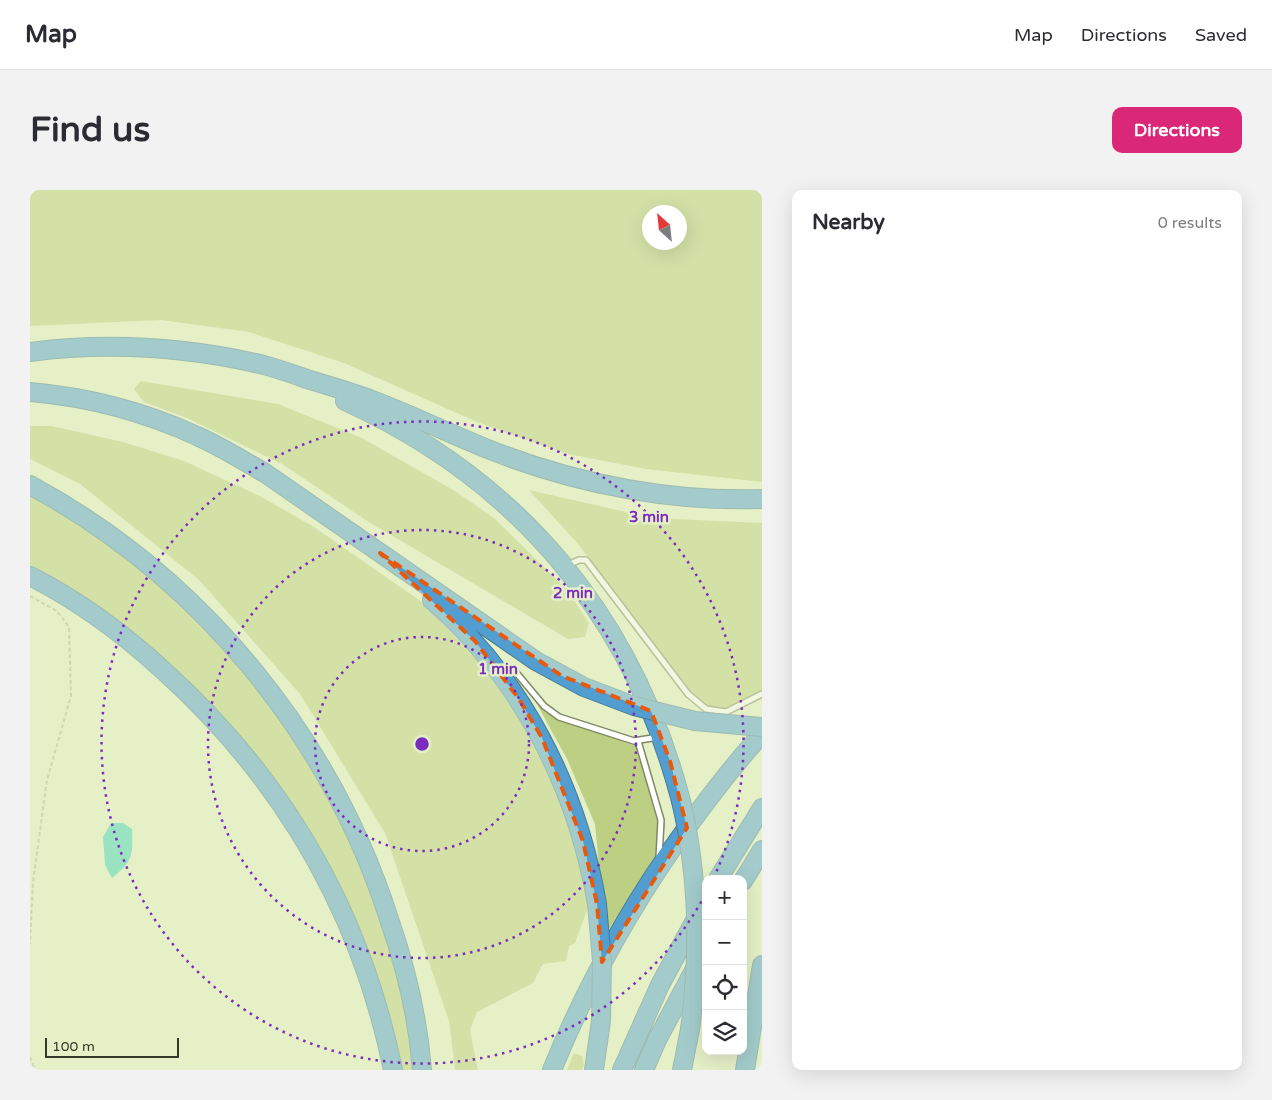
<!DOCTYPE html>
<meta charset="utf-8">
<style>
:root{--surface:#fff;--page:#f2f2f3;--text:#2b2b33;--muted:#7c7c81;--line:#e1e1e2;--accent:#db2777}
body{margin:0;font-family:"Varela Round",sans-serif;background:var(--page);color:var(--text)}
.controls{position:absolute;right:15px;bottom:15px;display:grid;overflow:hidden;border-radius:10px;box-shadow:0 5px 20px #0002}
.controls button{width:45px;height:45px;display:grid;place-items:center;padding:0;border:0;border-bottom:1px solid var(--line);background:var(--surface);color:var(--text);font:25px sans-serif}
.compass{position:absolute;left:612px;top:15px;width:45px;height:45px;border-radius:50%;background:var(--surface);box-shadow:0 5px 20px #0002;rotate:333deg}
.scale{position:absolute;left:15px;bottom:12px;width:134px;box-sizing:border-box;padding-left:5px;border:2px solid #343828;border-top:0;font-size:14px;line-height:18px;white-space:nowrap;color:#343828;-webkit-text-stroke:4px #e5f0c7;paint-order:stroke}
.list{margin:0;padding:0;list-style:none}
h2{display:flex;justify-content:space-between;align-items:center;height:65px;margin:0;padding:0 20px;font-size:21px}
h2 small{font-size:16px;font-weight:400;color:var(--muted)}
.icon{flex:none;width:28px;height:28px;fill:none;stroke:currentColor;stroke-width:2;stroke-linecap:round;stroke-linejoin:round}
.map{position:relative;flex:none;width:732px;height:880px;overflow:hidden;border-radius:10px}
header{display:flex;align-items:center;gap:30px;box-sizing:border-box;height:70px;padding:0 25px;background:var(--surface);border-bottom:1px solid var(--line)}
header strong{font-size:24px}
nav{display:flex;gap:28px;margin-inline-start:auto;font-size:18px}
.intro{display:flex;align-items:center;justify-content:space-between;box-sizing:border-box;height:120px;padding:0 30px}
h1{margin:0;font-size:35px}
.button{padding:12px 22px;border-radius:10px;background:var(--accent);color:#fff;font-size:18px;font-weight:700}
main{display:flex;gap:30px;padding:0 30px}
aside{flex:1;background:var(--surface);border-radius:10px;box-shadow:0 5px 20px #0002}
.map>svg:first-child{display:block}
</style>
<header>
<strong>Map</strong>
<nav><a>Map</a><a>Directions</a><a>Saved</a></nav>
</header>
<div class="intro"><h1>Find us</h1><a class="button">Directions</a></div>
<main>
<div class="map">
<svg width="732" height="880" viewBox="0 0 732 880">
<rect width="100%" height="100%" fill="#e5f0c7"/>
<path fill="#bccf82" fill-rule="evenodd" d="M0,0H732V292L616,279L538,264L447,232L314,173L219,142L131,130L0,136ZM620,22H650V52H620Z
M111,191L248,214L332,248L425,301L464,328L537,400L559,433L555,447L538,449L337,331L252,274L157,228L114,212L104,199Z
M0,236H22L93,252L154,271L230,306L284,337L392,412L451,474L489,528L532,612L560,712L545,753L539,756L536,771L513,774L503,793L447,822L440,840L448,880H425L419,831L355,643L270,504L169,390L50,294L0,269Z
M0,300L113,378L178,439L228,496L276,564L312,629L339,691L375,809L387,880H369L337,764L191,529L0,379Z
M499,300L623,328L732,333V507L710,519L685,521L663,504L548,354Z
M492,487L529,529L614,559L635,636L632,655L579,739L570,687L565,634L537,569Z
M544,863L552,866L554,875L552,880H537Z"/>
<path fill="#3fd3bb" d="M81,633H93L102,639C103,665 103,671 82,688L75,675L73,647Z"/>
<g fill="none" stroke-linecap="round" stroke-linejoin="round">
<g stroke="#7f8963" stroke-width="8">
<path id="lane" d="M538,375L549,370H556L658,504L676,519L696,522L732,504
M471,480H484L514,516L529,527L604,551L628,547
M608,551L631,630L629,668"/>
</g>
<g stroke="#487a95" stroke-width="20">
<path id="highway" d="M0,162C78,152 157,157 234,175C248,179 263,184 277,189C299,196 321,202 342,210C385,226 426,247 468,263C551,295 643,312 732,309
M0,202C57,207 115,222 167,246C190,256 212,270 235,283L506,471L554,497L604,516
M315,211C489,290 603,427 651,611
M0,295C170,387 300,545 359,729C376,778 388,828 392,880
M0,386C49,411 95,445 135,482C254,590 331,723 363,880
M402,410C492,489 547,597 567,714
M688,689L732,618
M713,691L732,660
M522,880C557,794 602,714 656,639C680,606 704,574 732,544
M564,880L571,831
M592,880L630,795L676,710
M614,880L627,850L676,758
M652,880L660,839
M715,880L732,775"/>
</g>
<path stroke="#b0b997" stroke-width="2" stroke-dasharray="4 2.5" stroke-linecap="butt" d="M0,406L27,421L39,437L41,506L17,590L3,692L0,754
M0,867L5,880"/>
<use href="#lane" stroke="#fff" stroke-width="5"/>
<use href="#highway" stroke="#529ed0" stroke-width="18"/>
<g stroke="#487a95" stroke-width="20" stroke-linecap="butt">
<path id="highway-bridge" d="M604,516L665,531L732,537
M651,611C669,687 670,763 660,839
M567,714L572,771L571,831"/>
</g>
<use href="#highway-bridge" stroke="#529ed0" stroke-width="18"/>
</g>
<path d="M0 0H732V880H0ZM350,363L532,486L621,521L640,571L657,638L572,772L567,714L553,651L512,548L489,509L445,451Z" fill="#e5f0c7" fill-opacity=".55" fill-rule="evenodd"/>
<path fill="none" stroke="#e8590c" stroke-width="4" stroke-dasharray="10 6" stroke-linejoin="round" d="M350,363L532,486L621,521L640,571L657,638L572,772L567,714L553,651L512,548L489,509L445,451Z"/>
<g fill="none" stroke="#7b2cbf" stroke-width="2.5" stroke-dasharray="2.5 5">
<circle cx="392" cy="554" r="107"/>
<circle cx="392" cy="554" r="214"/>
<path d="M675 705A321 321 0 1 1 684 687"/>
</g>
<circle cx="392" cy="554" r="8" fill="#7b2cbf" stroke="#e5f0c7" stroke-width="2.5"/>
<g font-size="15" text-anchor="middle" font-weight="bold" fill="#7b2cbf" stroke="#e5f0c7" stroke-width="5" stroke-linejoin="round" paint-order="stroke">
<text x="619" y="332">3 min</text>
<text x="543" y="408">2 min</text>
<text x="468" y="484">1 min</text>
</g>
</svg>
<div class="controls">
<button>+</button>
<button>−</button>
<button><svg class="icon" aria-label="locate" viewBox="0 0 24 24"><circle cx="12" cy="12" r="6"/><path d="M12 2v4M12 18v4M2 12h4M18 12h4"/></svg></button>
<button><svg class="icon" aria-label="layers" viewBox="0 0 24 24"><path d="M12 4l9 5-9 5-9-5zM3 14l9 5 9-5"/></svg></button>
</div>
<svg class="compass" viewBox="-18 -18 36 36"><path d="M0-13l5 13h-10z" fill="#e53935"/><path d="M0 13l5-13h-10z" fill="#7c7c81"/></svg>
<div class="scale">100 m</div>
</div>
<aside>
<h2>Nearby<small>0 results</small></h2>
<ul class="list">
</ul>
</aside>
</main>
